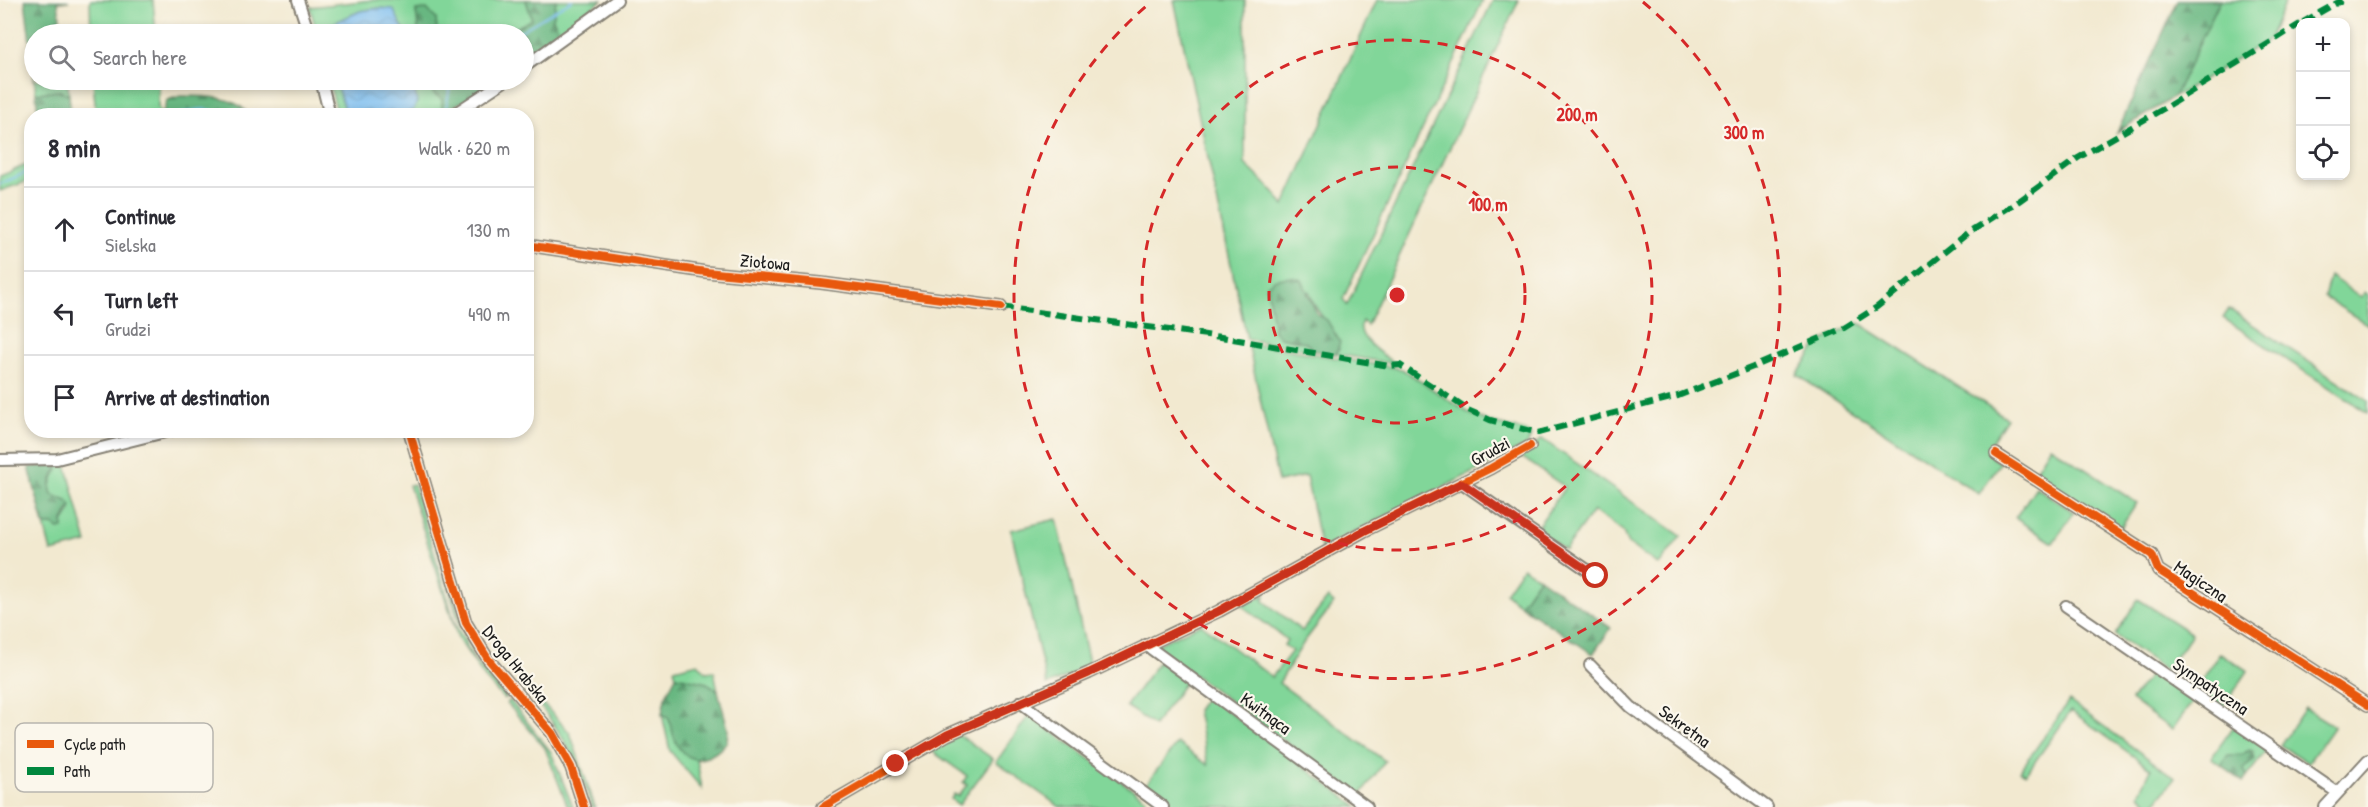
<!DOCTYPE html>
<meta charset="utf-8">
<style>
:root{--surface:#fff;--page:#f2f2f3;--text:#2b2b33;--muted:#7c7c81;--line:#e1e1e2}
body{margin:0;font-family:"Patrick Hand",sans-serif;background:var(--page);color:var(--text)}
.controls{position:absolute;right:18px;top:18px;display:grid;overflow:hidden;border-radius:12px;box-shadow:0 3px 9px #0003}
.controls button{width:54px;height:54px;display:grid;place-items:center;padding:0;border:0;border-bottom:2px solid var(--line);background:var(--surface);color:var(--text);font:30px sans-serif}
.stop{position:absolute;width:18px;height:18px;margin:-14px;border:4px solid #c8321e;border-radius:50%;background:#fff}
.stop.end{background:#c8321e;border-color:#fff;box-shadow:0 2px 6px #0008}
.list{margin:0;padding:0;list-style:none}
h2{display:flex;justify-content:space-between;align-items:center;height:78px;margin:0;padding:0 24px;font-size:26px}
h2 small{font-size:20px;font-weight:400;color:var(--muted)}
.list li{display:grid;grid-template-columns:39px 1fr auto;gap:18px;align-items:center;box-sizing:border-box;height:84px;padding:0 24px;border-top:2px solid var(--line)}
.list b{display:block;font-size:22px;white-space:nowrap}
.list p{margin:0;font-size:20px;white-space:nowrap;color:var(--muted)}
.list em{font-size:20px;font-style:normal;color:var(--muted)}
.icon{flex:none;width:33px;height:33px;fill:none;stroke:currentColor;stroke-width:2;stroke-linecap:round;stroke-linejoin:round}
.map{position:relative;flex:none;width:2368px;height:807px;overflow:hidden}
.search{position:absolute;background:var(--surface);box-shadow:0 3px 9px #0003;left:24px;top:24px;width:510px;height:66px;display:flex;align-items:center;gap:15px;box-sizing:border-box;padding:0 21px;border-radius:33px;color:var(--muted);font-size:22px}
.panel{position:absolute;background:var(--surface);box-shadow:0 3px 9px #0003;left:24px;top:108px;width:510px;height:330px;border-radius:24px}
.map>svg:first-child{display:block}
</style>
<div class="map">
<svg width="2368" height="807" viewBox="0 0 2368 807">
<defs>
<pattern id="forest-firs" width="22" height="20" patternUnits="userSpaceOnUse" patternTransform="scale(1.5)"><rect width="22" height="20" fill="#68b781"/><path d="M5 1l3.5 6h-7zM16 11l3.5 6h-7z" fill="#559469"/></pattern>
<pattern id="water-waves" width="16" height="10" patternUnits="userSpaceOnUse" patternTransform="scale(1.5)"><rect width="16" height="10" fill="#7bbef1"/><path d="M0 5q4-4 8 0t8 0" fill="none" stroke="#6aa3ce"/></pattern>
</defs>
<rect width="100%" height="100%" fill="#fbf7ec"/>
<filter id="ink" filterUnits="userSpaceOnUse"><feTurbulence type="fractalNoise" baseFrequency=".0167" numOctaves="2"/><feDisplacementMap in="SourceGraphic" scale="12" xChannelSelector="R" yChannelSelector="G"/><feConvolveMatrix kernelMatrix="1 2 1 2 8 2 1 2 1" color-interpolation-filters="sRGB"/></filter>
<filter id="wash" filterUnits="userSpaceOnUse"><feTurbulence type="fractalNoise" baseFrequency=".008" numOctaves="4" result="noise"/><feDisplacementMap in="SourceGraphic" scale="24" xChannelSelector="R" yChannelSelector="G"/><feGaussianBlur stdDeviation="1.35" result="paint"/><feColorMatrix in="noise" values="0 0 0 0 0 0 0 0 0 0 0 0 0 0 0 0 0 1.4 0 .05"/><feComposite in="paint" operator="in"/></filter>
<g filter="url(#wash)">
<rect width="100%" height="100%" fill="#f2e9d0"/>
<path fill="#81d699" stroke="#4e795a" stroke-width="1.5" d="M90,0H153L156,34H91Z
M373,0H526L532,19L506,34H437L436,19L416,11L419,34H317L310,7Z
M556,0H602L559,32L553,19Z
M1174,0H1245V164L1274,192L1284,206L1377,0H1483L1343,299L1347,305L1493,0H1519L1367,325L1362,321C1354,338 1383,354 1395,364L1336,354L1339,349C1332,319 1317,319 1309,291L1280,337L1305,342L1315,351L1247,339Z
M2220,0H2286L2268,40L2174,97Z
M34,75V80H67L69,95L60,91L36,93Z
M93,80H159L158,107L162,115H96Z
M328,80H430L433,93L442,99V112L423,116L338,115Z
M31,163V180L0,191V176Z
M2330,276L2361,297L2365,292L2368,295V325L2324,297Z
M2229,309L2368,401V413L2223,318Z
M1859,323L2007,418L1990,444L1998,450L1992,458L2000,463L1979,494L1797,375L1819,342Z
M1248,343L1402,369L1470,414L1493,423L1526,431L1531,436L1527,445L1321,549L1306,476L1278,482Z
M1542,439L1681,536L1659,565L1628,544L1623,532L1593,511L1565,550L1536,529L1565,487L1520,456Z
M2050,446L2137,503L2120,529L2034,472Z
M66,464L87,543L51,552L44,525H53L59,529L71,510L67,501L53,495L50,489L57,465Z
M418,483L420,484L463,627L481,657L510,693L475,653L460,625Z
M414,484L455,624L474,659L507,697L504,699L484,677L458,638L409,485Z
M2036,487L2074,512L2053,543L2015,518Z
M1057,519L1090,667L1047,685L1011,530Z
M1523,567L1539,578L1520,605L1505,593Z
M1265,595L1264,601L1302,631L1328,598L1334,603L1304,642L1279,683L1385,761L1360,796L1156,647L1158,644L1201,624L1272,677L1292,651L1284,645L1287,640L1241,605Z
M2138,599L2192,634L2166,670L2115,635Z
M2220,653L2248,671L2222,709L2195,690Z
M1159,661L1186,681L1154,726L1126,706Z
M698,663L706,672L714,671L718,691L707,683L676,676L674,669Z
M2152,672L2193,701L2172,730L2131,700Z
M526,685L570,733L595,807H592C576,756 560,727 524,687Z
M1207,696L1358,807H1174L1145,786L1177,743L1208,765L1197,710Z
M510,700L551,752L573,807H568L545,748L507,703Z
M2069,701L2175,778L2152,807L2139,794L2151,769L2071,711L2026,774L2020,771Z
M2305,708L2334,726L2308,763L2280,745Z
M662,714L668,717L686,755L697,760L702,789L670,751Z
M1029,715L1146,799L1140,807H1060L996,762Z
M2234,726L2268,749L2247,776L2243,768L2255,759L2253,751H2247L2242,755H2231L2221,765L2211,758Z
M958,734L993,759L959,805L951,799L954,794L958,796L967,785L963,782L967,776L929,749Z"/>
<path fill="url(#forest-firs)" stroke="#426a4e" stroke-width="1.5" d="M25,0L69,1L58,2L62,34H34V75Z
M526,0H556L553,19L559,32L524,58V34H506L532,19Z
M2178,0H2220L2174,97L2117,132Z
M427,9L436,19L437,34H419L416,10Z
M430,80H494L466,100L442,112V99L433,93Z
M60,91L69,95L71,115H38L36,93Z
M180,96C201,96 237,95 248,115H162L167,100Z
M1292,277L1302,280L1317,314L1327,320L1340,342L1336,354L1315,351L1305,342L1280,337L1274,331L1267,285L1276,279Z
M57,465L58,470C52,477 48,485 52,495L67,501L71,506L63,521V528L59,529L53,525H44L29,467Z
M1539,578L1611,628L1593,654L1520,605Z
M676,676L707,683L718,691L728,729L727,742C715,756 694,769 679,748C673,740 672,726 668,717L662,714L665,697Z
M2250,750L2255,759L2243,768L2247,776L2243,782L2221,765L2228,755H2242Z"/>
<path fill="url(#water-waves)" stroke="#4c6d86" stroke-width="1.5" d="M379,8L393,9L406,34H325L329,25L360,11Z
M335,80H413L417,102L413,111L406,113L346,115Z"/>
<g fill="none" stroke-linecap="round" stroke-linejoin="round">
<path stroke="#7bbef1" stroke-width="2" d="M516,34L572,0
M446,109L451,80
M174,116C194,110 207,105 225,116
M0,184L32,170"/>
</g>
</g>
<g filter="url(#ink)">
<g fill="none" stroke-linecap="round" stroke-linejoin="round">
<g stroke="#878276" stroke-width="14">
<path id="minor" d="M298,0L309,34
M524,67L617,0
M321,80L330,116
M451,116L506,80
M526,245L706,272L821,283L1001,307
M409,430L466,623L488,659L552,733L571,767L584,807
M1996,454L2152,555L2158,570L2368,705
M0,460L57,459L173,430
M1462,483L1596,576
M2066,606L2338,793
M1146,645L1367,807
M1590,665L1631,707L1767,807
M1020,702L1163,807
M823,807L947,735L1089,673L1219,611L1364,531L1491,468L1530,446
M2325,807L2368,760"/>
</g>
<use href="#minor" stroke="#fff" stroke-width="10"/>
<path stroke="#00873e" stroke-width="6" stroke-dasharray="12 6" stroke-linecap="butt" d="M2303,22L2342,0
M1001,307L1221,337L1389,366L1400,365L1468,410L1490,420L1538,433L1678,396L1753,367L1844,328L1877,307L1967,234L2019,201L2078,158L2163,109L2300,24"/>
<g stroke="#fbf7ec" stroke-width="11">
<path id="cycleway" d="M526,245L706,272L821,283L1001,307
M409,430L466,623L488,659L552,733L571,767L584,807
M1996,454L2152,555L2158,570L2368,705
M823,807L947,735L1089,673L1219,611L1364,531L1491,468L1530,446"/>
</g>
<use href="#cycleway" stroke="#e8590c" stroke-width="8"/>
</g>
</g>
<g fill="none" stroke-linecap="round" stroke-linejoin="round" filter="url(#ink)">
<path stroke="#c8321e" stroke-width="8" d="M896,764L947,735L1089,673L1219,611L1364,531L1462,483L1596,576"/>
</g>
<g fill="none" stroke="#d62828" stroke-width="3" stroke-dasharray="10 8">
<circle cx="1397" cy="295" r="128"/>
<circle cx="1397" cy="295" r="255"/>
<path d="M1643 2A383 383 0 1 1 1151 2"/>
</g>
<g text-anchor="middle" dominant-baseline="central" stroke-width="4.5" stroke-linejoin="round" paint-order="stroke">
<g font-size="18" fill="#1c1c1c" stroke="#fbf7ec">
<text transform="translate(765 262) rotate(5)">Ziołowa</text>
<text transform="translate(1490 451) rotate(-28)">Grudzi</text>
<text transform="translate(2201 581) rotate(34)">Magiczna</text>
<text transform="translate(516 664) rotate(51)">Droga Hrabska</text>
<text transform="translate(2211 686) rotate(34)">Sympatyczna</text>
<text transform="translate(1266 713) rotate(36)">Kwitnąca</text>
<text transform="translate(1685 726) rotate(36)">Sekretna</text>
</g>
</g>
<rect x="15" y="723" width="198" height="69" rx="9" fill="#fbf7ec" stroke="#b8b5ae" stroke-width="1.5"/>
<rect x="27" y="740" width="27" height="8" fill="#e8590c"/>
<rect x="27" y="767" width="27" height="8" fill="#00873e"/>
<g font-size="16" fill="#1c1c1c">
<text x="64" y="750">Cycle path</text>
<text x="64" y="777">Path</text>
</g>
<circle cx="1397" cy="295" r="9" fill="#d62828" stroke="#fbf7ec" stroke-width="3"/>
<g font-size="18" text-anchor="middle" font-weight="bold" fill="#d62828" stroke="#fbf7ec" stroke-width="4.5" stroke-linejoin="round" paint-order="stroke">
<text x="1577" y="121">200 m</text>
<text x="1744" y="139">300 m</text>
<text x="1488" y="211">100 m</text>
</g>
</svg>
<div class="controls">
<button>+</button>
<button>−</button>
<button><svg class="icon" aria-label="locate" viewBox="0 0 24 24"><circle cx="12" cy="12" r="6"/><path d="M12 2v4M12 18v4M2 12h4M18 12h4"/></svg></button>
</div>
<div class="stop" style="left:1596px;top:576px"></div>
<div class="stop end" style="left:896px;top:764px"></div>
<div class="search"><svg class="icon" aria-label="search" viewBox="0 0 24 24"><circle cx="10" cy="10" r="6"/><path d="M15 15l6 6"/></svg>Search here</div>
<section class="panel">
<h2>8 min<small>Walk · 620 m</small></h2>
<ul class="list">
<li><svg class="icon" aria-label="ahead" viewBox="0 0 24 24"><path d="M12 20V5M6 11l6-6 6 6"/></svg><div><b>Continue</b><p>Sielska</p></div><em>130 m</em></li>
<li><svg class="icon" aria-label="left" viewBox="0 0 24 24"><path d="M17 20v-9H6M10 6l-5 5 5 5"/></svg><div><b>Turn left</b><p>Grudzi</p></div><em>490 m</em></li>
<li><svg class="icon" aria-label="arrive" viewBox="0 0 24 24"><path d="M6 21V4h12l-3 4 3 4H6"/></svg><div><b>Arrive at destination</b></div></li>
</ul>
</section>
</div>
